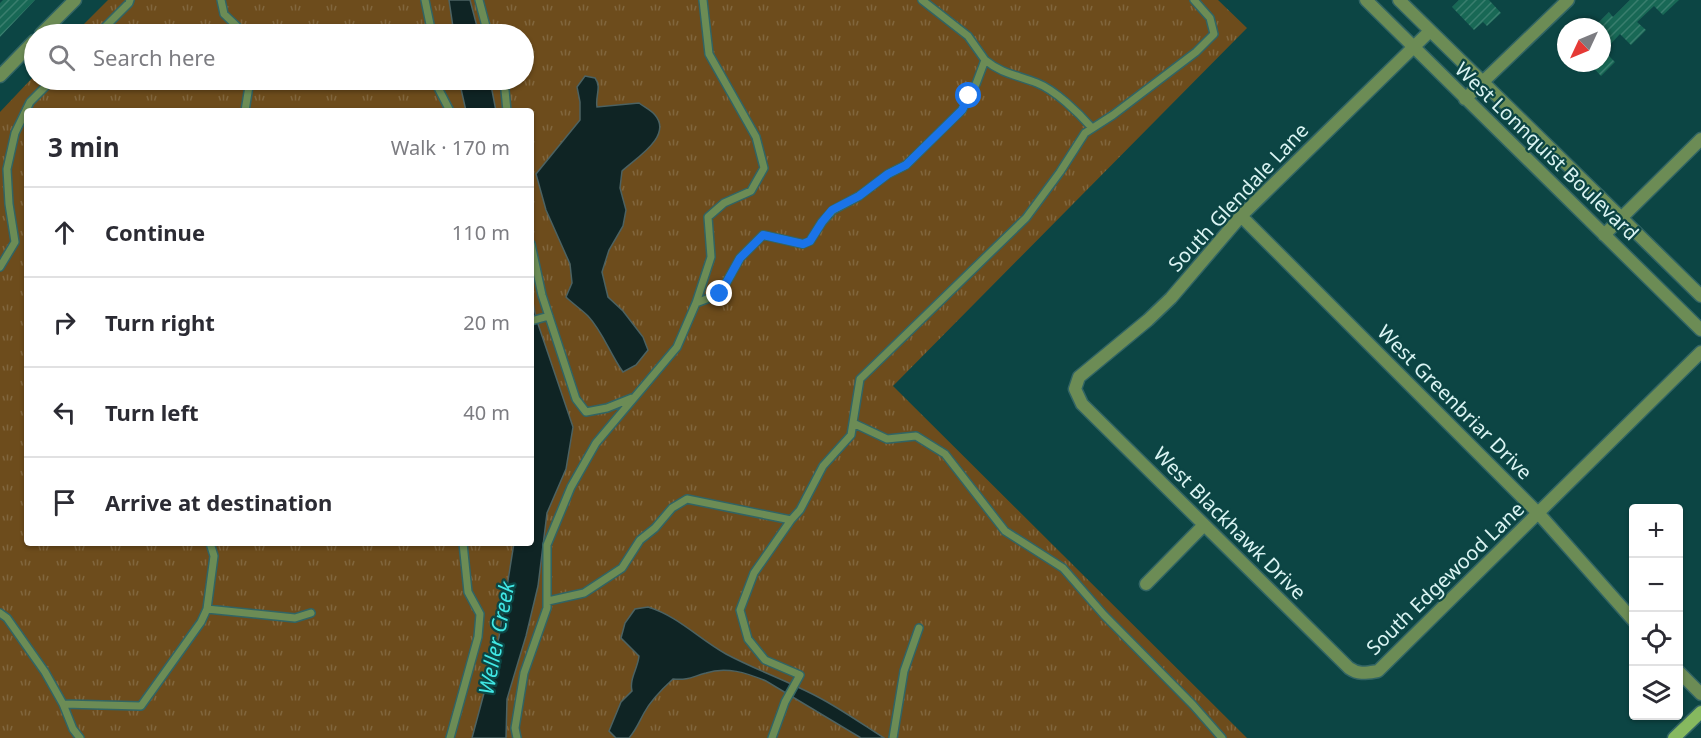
<!DOCTYPE html>
<meta charset="utf-8">
<style>
:root{--surface:#fff;--page:#f2f2f3;--text:#2b2b33;--muted:#7c7c81;--line:#e1e1e2}
body{margin:0;font-family:"Noto Sans",sans-serif;background:var(--page);color:var(--text)}
.controls{position:absolute;right:18px;bottom:18px;display:grid;overflow:hidden;border-radius:6px;box-shadow:0 2px 4px #0004}
.controls button{width:54px;height:54px;display:grid;place-items:center;padding:0;border:0;border-bottom:2px solid var(--line);background:var(--surface);color:var(--text);font:30px sans-serif}
.compass{position:absolute;left:1557px;top:18px;width:54px;height:54px;border-radius:50%;background:var(--surface);box-shadow:0 2px 4px #0004;rotate:226deg}
.stop{position:absolute;width:18px;height:18px;margin:-14px;border:4px solid #1a73e8;border-radius:50%;background:#fff}
.stop.end{background:#1a73e8;border-color:#fff;box-shadow:0 2px 6px #0008}
.list{margin:0;padding:0;list-style:none}
h2{display:flex;justify-content:space-between;align-items:center;height:78px;margin:0;padding:0 24px;font-size:26px}
h2 small{font-size:20px;font-weight:400;color:var(--muted)}
.list li{display:grid;grid-template-columns:39px 1fr auto;gap:18px;align-items:center;box-sizing:border-box;height:90px;padding:0 24px;border-top:2px solid var(--line)}
.list b{display:block;font-size:22px;white-space:nowrap}
.list em{font-size:20px;font-style:normal;color:var(--muted)}
.icon{flex:none;width:33px;height:33px;fill:none;stroke:currentColor;stroke-width:2;stroke-linecap:round;stroke-linejoin:round}
.map{position:relative;flex:none;width:1701px;height:738px;overflow:hidden}
.search{position:absolute;background:var(--surface);box-shadow:0 2px 4px #0004;left:24px;top:24px;width:510px;height:66px;display:flex;align-items:center;gap:15px;box-sizing:border-box;padding:0 21px;border-radius:33px;color:var(--muted);font-size:22px}
.panel{position:absolute;background:var(--surface);box-shadow:0 2px 4px #0004;left:24px;top:108px;width:510px;height:438px;border-radius:6px}
.map>svg:first-child{display:block}
</style>
<div class="map">
<svg width="1701" height="738" viewBox="0 0 1701 738">
<defs>
<pattern id="grass-tufts" width="24" height="20" patternUnits="userSpaceOnUse" patternTransform="scale(1.5)"><rect width="24" height="20" fill="#6d4c1c"/><path d="M3 7l-1-3M5 7V3M7 7l1-3M15 17l-1-3M17 17v-4M19 17l1-3" fill="none" stroke="#81663d"/></pattern>
<pattern id="building-hatch" width="6" height="6" patternUnits="userSpaceOnUse" patternTransform="scale(1.5)"><rect width="6" height="6" fill="#186855"/><path d="M-1 1l2-2M0 6l6-6M5 7l2-2" fill="none" stroke="#397e6e"/></pattern>
</defs>
<rect width="100%" height="100%" fill="#0c4544"/>
<path fill="url(#grass-tufts)" fill-rule="evenodd" d="M108,0H1218L1247,28L893,386L1247,738H0V112L34,76V80H524V34H74ZM27,111H531V543H27Z"/>
<path fill="#0f2424" stroke="#4c6262" stroke-width="1.5" d="M449,0H470L479,34H454Z
M585,76L595,78C602,87 595,96 597,107L639,103C644,107 651,110 655,115C673,136 636,158 622,171L620,188L626,210L623,226L609,250L602,272L608,297L623,311L643,337L648,350L636,365L623,372C610,354 603,332 588,316C581,309 573,304 566,297L572,283L570,264L546,210L536,174L580,120V102L577,87Z
M459,80H490L496,111H466Z
M531,292L536,318L573,427L566,469L547,513L538,586L526,636L507,699L506,738H472L499,637L514,543H531V473L533,467L531,440Z
M648,607C678,616 699,639 726,654C756,670 788,681 818,697C841,709 862,724 884,738H861L766,681C747,673 726,666 706,673C691,677 690,680 673,679C662,689 651,700 644,713C639,722 636,730 629,738H616L609,731L621,702L632,691C629,679 638,668 639,656L621,638L625,623L635,609Z"/>
<path fill="url(#building-hatch)" d="M3,0H35L0,37V3Z
M1459,0H1489L1501,13L1487,26L1483,22L1474,30L1452,7Z
M1630,0H1679L1663,15L1654,6L1637,22L1646,30L1631,45L1620,34L1604,51L1615,62L1601,76L1589,63H1602V27H1594L1609,12L1613,17Z"/>
<g fill="none" stroke-linecap="round" stroke-linejoin="round">
<g stroke="#316464" stroke-width="10">
<path id="service" d="M221,0L224,14L245,34
M425,0L432,34
M479,0L488,34
M98,34L129,3L130,0
M985,60C1002,74 1017,75 1037,83C1055,90 1079,113 1092,128
M434,80L450,111
M504,80L507,111
M245,111L250,80
M531,244L542,295L576,399L586,412L607,408L632,398
M0,267L15,242L9,204L7,169L15,133L30,102L52,80
M696,303L720,294L740,258L763,235L803,244L810,241L822,222L833,210L859,196L888,174L906,165L962,110L976,84L985,60L968,36L922,0
M531,321L549,316
M853,423L887,439L916,436L945,454L1005,531L1063,568L1104,615L1193,705L1222,738
M210,543L214,556L207,609L295,618L311,613
M548,601L584,593L622,568L640,540L655,528L672,508L687,499L791,520L800,510L823,466L851,435L860,379L1026,218L1060,172L1085,133L1113,115L1196,52L1214,34L1210,18L1194,0
M0,613L7,618L45,672L63,704L141,706L201,622L207,609
M63,704L73,729L80,738
M450,738L478,637L480,614L468,592L463,543
M517,738L515,728L524,673L547,608V545L571,487L596,443L677,347L696,303L711,257L708,217L724,203L751,191L764,168L756,137L709,54L703,0
M772,738L785,702L800,675L765,660L748,639L740,610L754,573L791,520
M893,738L904,671L919,628"/>
</g>
<g stroke="#316464" stroke-width="15">
<path id="minor" d="M1366,0L1701,330
M1399,0L1701,296
M1430,31L1241,216L1171,298L1148,320L1079,377L1075,389L1082,404L1349,668C1359,675 1366,673 1378,671L1701,352
M41,34L75,0
M0,76L34,41
M1465,99L1568,0
M1241,216L1539,514L1634,621
M1604,235L1701,139
M1146,584L1204,525
M1678,671L1701,694"/>
</g>
<g stroke="#316464" stroke-width="15">
<path id="secondary" d="M1674,738L1701,712"/>
</g>
<use href="#service" stroke="#6c8c55" stroke-width="7"/>
<use href="#minor" stroke="#6c8c55" stroke-width="12"/>
<use href="#secondary" stroke="#86b95f" stroke-width="12"/>
</g>
<g fill="none" stroke-linecap="round" stroke-linejoin="round">
<path stroke="#1a73e8" stroke-width="8" d="M720,294L740,258L763,235L803,244L810,241L822,222L832,210L859,196L888,174L906,165L962,110L969,96"/>
</g>
<g text-anchor="middle" dominant-baseline="central" stroke-width="4.5" stroke-linejoin="round" paint-order="stroke">
<g font-size="20" fill="#daf4f3" stroke="#0c4544">
<text transform="translate(1547 151) rotate(44)">West Lonnquist Boulevard</text>
<text transform="translate(1238 197) rotate(-47)">South Glendale Lane</text>
<text transform="translate(1455 402) rotate(45)">West Greenbriar Drive</text>
<text transform="translate(1230 523) rotate(45)">West Blackhawk Drive</text>
<text transform="translate(1445 578) rotate(-44)">South Edgewood Lane</text>
</g>
<g font-size="21" font-style="italic" fill="#40e8e5" stroke="#0c4544">
<text transform="translate(496 638) rotate(-79)">Weller Creek</text>
</g>
</g>
</svg>
<div class="controls">
<button>+</button>
<button>−</button>
<button><svg class="icon" aria-label="locate" viewBox="0 0 24 24"><circle cx="12" cy="12" r="6"/><path d="M12 2v4M12 18v4M2 12h4M18 12h4"/></svg></button>
<button><svg class="icon" aria-label="layers" viewBox="0 0 24 24"><path d="M12 4l9 5-9 5-9-5zM3 14l9 5 9-5"/></svg></button>
</div>
<svg class="compass" viewBox="-18 -18 36 36"><path d="M0-13l5 13h-10z" fill="#e53935"/><path d="M0 13l5-13h-10z" fill="#7c7c81"/></svg>
<div class="stop" style="left:969px;top:96px"></div>
<div class="stop end" style="left:720px;top:294px"></div>
<div class="search"><svg class="icon" aria-label="search" viewBox="0 0 24 24"><circle cx="10" cy="10" r="6"/><path d="M15 15l6 6"/></svg>Search here</div>
<section class="panel">
<h2>3 min<small>Walk · 170 m</small></h2>
<ul class="list">
<li><svg class="icon" aria-label="ahead" viewBox="0 0 24 24"><path d="M12 20V5M6 11l6-6 6 6"/></svg><div><b>Continue</b></div><em>110 m</em></li>
<li><svg class="icon" aria-label="right" viewBox="0 0 24 24"><path d="M7 20v-9h11M14 6l5 5-5 5"/></svg><div><b>Turn right</b></div><em>20 m</em></li>
<li><svg class="icon" aria-label="left" viewBox="0 0 24 24"><path d="M17 20v-9H6M10 6l-5 5 5 5"/></svg><div><b>Turn left</b></div><em>40 m</em></li>
<li><svg class="icon" aria-label="arrive" viewBox="0 0 24 24"><path d="M6 21V4h12l-3 4 3 4H6"/></svg><div><b>Arrive at destination</b></div></li>
</ul>
</section>
</div>
